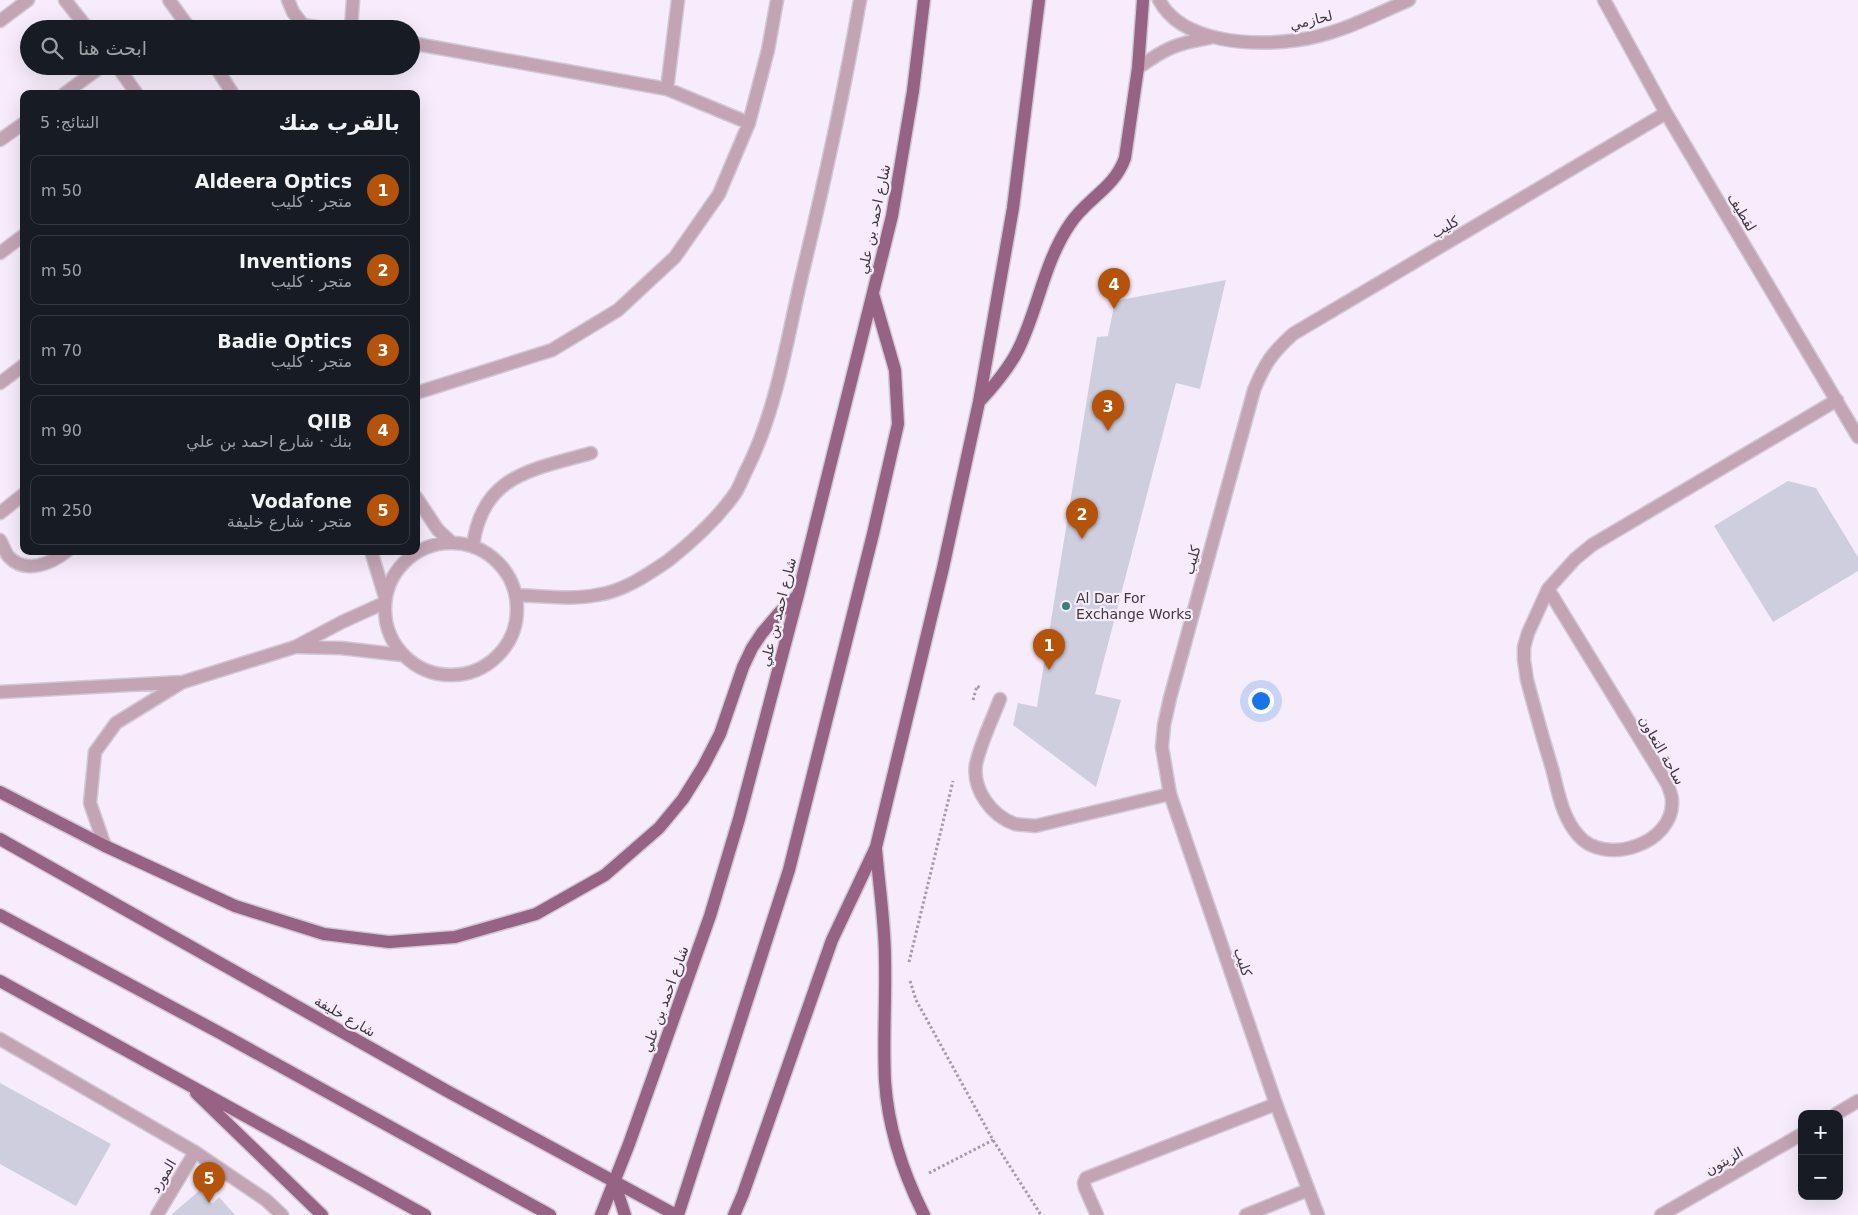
<!DOCTYPE html>
<html lang="ar">
<meta charset="utf-8">
<style>
:root{--surface:#171b24;--page:#242831;--text:#f1f3f6;--muted:#9ea1a6;--line:#363941;--accent:#b45309}
body{margin:0;font-family:"DejaVu Sans","Noto Sans Arabic",sans-serif;background:var(--page);color:var(--text);direction:rtl}
.controls{position:absolute;right:15px;bottom:15px;display:grid;overflow:hidden;border-radius:10px;box-shadow:0 5px 20px #0002}
.controls button{width:45px;height:45px;display:grid;place-items:center;padding:0;border:0;border-bottom:1px solid var(--line);background:var(--surface);color:var(--text);font:25px sans-serif}
.you{position:absolute;left:1260px;top:700px;width:18px;height:18px;margin:-12px;border:4px solid #fff;border-radius:50%;background:#1a73e8;box-shadow:0 0 0 8px #1a73e833}
.badge{display:grid;place-items:center;width:32px;height:32px;border-radius:50%;background:var(--accent);color:#fff;font-size:16px;font-weight:700}
.pin{position:absolute;translate:-50% -41px;filter:drop-shadow(0 1px 2px #0008)}
.pin::after{content:'';position:absolute;top:26px;width:18px;height:15px;background:inherit;clip-path:polygon(0 0,100% 0,50% 100%)}
.list{margin:0;padding:0;list-style:none}
h2{display:flex;justify-content:space-between;align-items:center;height:65px;margin:0;padding:0 20px;font-size:21px}
h2 small{font-size:16px;font-weight:400;color:var(--muted)}
.list li{display:grid;grid-template-columns:32px 1fr auto;gap:15px;align-items:center;box-sizing:border-box;height:70px;margin:0 10px 10px;padding:0 10px;border:1px solid var(--line);border-radius:10px}
.list b{display:block;font-size:19px;white-space:nowrap}
.list p{margin:0;font-size:16px;white-space:nowrap;color:var(--muted)}
.list em{font-size:16px;font-style:normal;color:var(--muted)}
.icon{flex:none;width:28px;height:28px;fill:none;stroke:currentColor;stroke-width:2;stroke-linecap:round;stroke-linejoin:round}
.map{position:relative;flex:none;width:1858px;height:1215px;overflow:hidden;direction:ltr}
.search{position:absolute;background:var(--surface);box-shadow:0 5px 20px #0002;left:20px;top:20px;width:400px;height:55px;display:flex;align-items:center;gap:12px;box-sizing:border-box;padding:0 18px;border-radius:28px;color:var(--muted);font-size:19px}
.panel{position:absolute;background:var(--surface);box-shadow:0 5px 20px #0002;left:20px;top:90px;width:400px;height:465px;border-radius:10px;direction:rtl}
.map>svg:first-child{display:block}
</style>
<div class="map">
<svg width="1858" height="1215" viewBox="0 0 1858 1215">
<rect width="100%" height="100%" fill="#f6ecfb"/>
<path fill="#cfcede" d="M1226,280L1200,389L1176,383L1095,694L1121,700L1096,787L1013,725L1018,703L1037,707L1097,337L1108,336L1115,301Z
M1788,481L1816,488L1858,557V571L1773,622L1714,526Z
M0,1083L111,1144L76,1206L0,1164Z
M200,1190L212,1204L219,1197L235,1215H171Z"/>
<g fill="none" stroke-linecap="round" stroke-linejoin="round">
<g stroke="#d1c8d6" stroke-width="15">
<path id="service" d="M65,0L88,29
M169,0L190,29
M288,0L293,12L303,25L328,29
M0,21L28,0
M351,29L353,0
M411,43L667,89L749,123
M117,66L137,94
M215,66L233,94
M667,89L678,0
M64,94L102,66
M0,140L24,123
M0,253L24,235
M0,383L24,365
M416,393L552,350L618,310L675,257L719,194L749,123L768,50L777,0
M416,497L438,530L451,542
M0,513L24,494
M0,540C3,545 5,553 9,557C26,575 52,563 67,551
M385 609a66 66 0 1 1 132 0a66 66 0 1 1-132 0Z
M473,546C482,474 533,470 591,453
M371,551L385,597
M516,595C543,596 571,600 597,595C624,591 647,575 669,560C693,541 716,520 734,495C740,487 743,476 748,467C777,408 787,339 802,275C824,184 844,93 860,0
M298,647L341,648L402,655
M0,692L183,682L295,647L342,622L384,603
M1000,699C992,720 981,742 976,764C972,790 992,816 1015,824C1021,825 1028,825 1035,826L1170,794
M105,846L90,803L95,752L116,723L181,683
M1097,1215L1085,1188L1084,1183L1086,1178L1276,1104
M1246,1215L1308,1190"/>
</g>
<g stroke="#d1c8d6" stroke-width="15">
<path id="minor" d="M1159,0C1182,44 1255,46 1298,40C1337,35 1374,15 1409,0
M1604,0L1666,113L1858,437
M1138,68C1164,49 1177,43 1209,38
M1548,589L1668,785C1669,790 1672,795 1672,800C1675,844 1604,867 1578,835C1562,817 1558,791 1552,768C1543,739 1535,710 1527,680L1524,660V647L1528,633L1548,589L1575,559L1592,545L1837,400
M0,1039L195,1152L266,1200L282,1215
M1836,1114L1858,1101
M157,1215L195,1152
M1318,1215L1276,1104L1170,794L1162,747L1164,725L1170,698L1254,390C1265,363 1272,353 1293,334L1666,113
M1661,1215L1802,1134"/>
</g>
<g stroke="#d1c8d6" stroke-width="15">
<path id="primary" d="M979,402C994,386 1008,370 1018,350C1038,310 1044,262 1070,224C1087,198 1114,189 1125,158L1138,68L1143,0
M0,792L105,846L235,906L324,934L389,942L455,937L536,914L605,875L659,828L683,799L703,767L720,734L743,667L752,648L762,633L780,612L798,595
M0,839L447,1091L676,1215
M876,849C879,886 885,923 885,959C886,1000 883,1040 885,1081C888,1128 903,1173 924,1215
M0,915L220,1033L550,1215
M0,981L425,1215
M196,1093L322,1215
M614,1181L625,1215
M601,1215L629,1144L710,916L739,819L798,595L892,216L913,91L924,0
M678,1215L789,870L873,534L898,424L895,370L873,294
M734,1215L743,1194L832,940L876,847L943,568L979,402L1013,208L1039,0"/>
</g>
<path stroke="#a49da8" stroke-width="3" stroke-dasharray="2.5 2.5" stroke-linecap="butt" d="M973,700L977,686L980,688
M909,962L953,781
M910,981L916,1000L993,1140L1041,1215
M929,1173L993,1140"/>
<use href="#service" stroke="#c2a4b5" stroke-width="12"/>
<use href="#minor" stroke="#c2a4b5" stroke-width="12"/>
<use href="#primary" stroke="#976384" stroke-width="12"/>
</g>
<circle fill="#387f77" stroke="#f6ecfb" stroke-width="2" cx="1066" cy="606" r="5"/>
<g text-anchor="middle" dominant-baseline="central" stroke-width="4.5" stroke-linejoin="round" paint-order="stroke">
<g font-size="14" fill="#3e3a40" stroke="#f6ecfb">
<text transform="translate(1311 20) rotate(-13)">لحازمي</text>
<text transform="translate(1742 212) rotate(59)">لقطيف</text>
<text transform="translate(874 219) rotate(-78)">شارع احمد بن علي</text>
<text transform="translate(1445 227) rotate(-31)">كليب</text>
<text transform="translate(1192 560) rotate(-75)">كليب</text>
<text transform="translate(778 612) rotate(-76)">شارع احمد بن علي</text>
<text transform="translate(1662 750) rotate(60)">ساحة التعاون</text>
<text transform="translate(1243 962) rotate(71)">كليب</text>
<text transform="translate(665 999) rotate(-70)">شارع احمد بن علي</text>
<text transform="translate(345 1016) rotate(30)">شارع خليفة</text>
<text transform="translate(1724 1161) rotate(-30)">الزيتون</text>
<text transform="translate(163 1176) rotate(-59)">المورد</text>
</g>
<g font-size="14" fill="#3e3a40" stroke="#f6ecfb" text-anchor="start">
<text x="1076" y="598">Al Dar For<tspan x="1076" dy="16">Exchange Works</tspan></text>
</g>
</g>
</svg>
<div class="controls">
<button>+</button>
<button>−</button>
</div>
<div class="you"></div>
<div class="pin badge" style="left:1049px;top:670px">1</div>
<div class="pin badge" style="left:1082px;top:539px">2</div>
<div class="pin badge" style="left:1108px;top:431px">3</div>
<div class="pin badge" style="left:1114px;top:309px">4</div>
<div class="pin badge" style="left:209px;top:1203px">5</div>
<div class="search"><svg class="icon" aria-label="search" viewBox="0 0 24 24"><circle cx="10" cy="10" r="6"/><path d="M15 15l6 6"/></svg>ابحث هنا</div>
<section class="panel">
<h2>بالقرب منك<small>النتائج: 5</small></h2>
<ul class="list">
<li><span class="badge">1</span><div><b>Aldeera Optics</b><p>متجر · كليب</p></div><em>50 m</em></li>
<li><span class="badge">2</span><div><b>Inventions</b><p>متجر · كليب</p></div><em>50 m</em></li>
<li><span class="badge">3</span><div><b>Badie Optics</b><p>متجر · كليب</p></div><em>70 m</em></li>
<li><span class="badge">4</span><div><b>QIIB</b><p>بنك · شارع احمد بن علي</p></div><em>90 m</em></li>
<li><span class="badge">5</span><div><b>Vodafone</b><p>متجر · شارع خليفة</p></div><em>250 m</em></li>
</ul>
</section>
</div>
